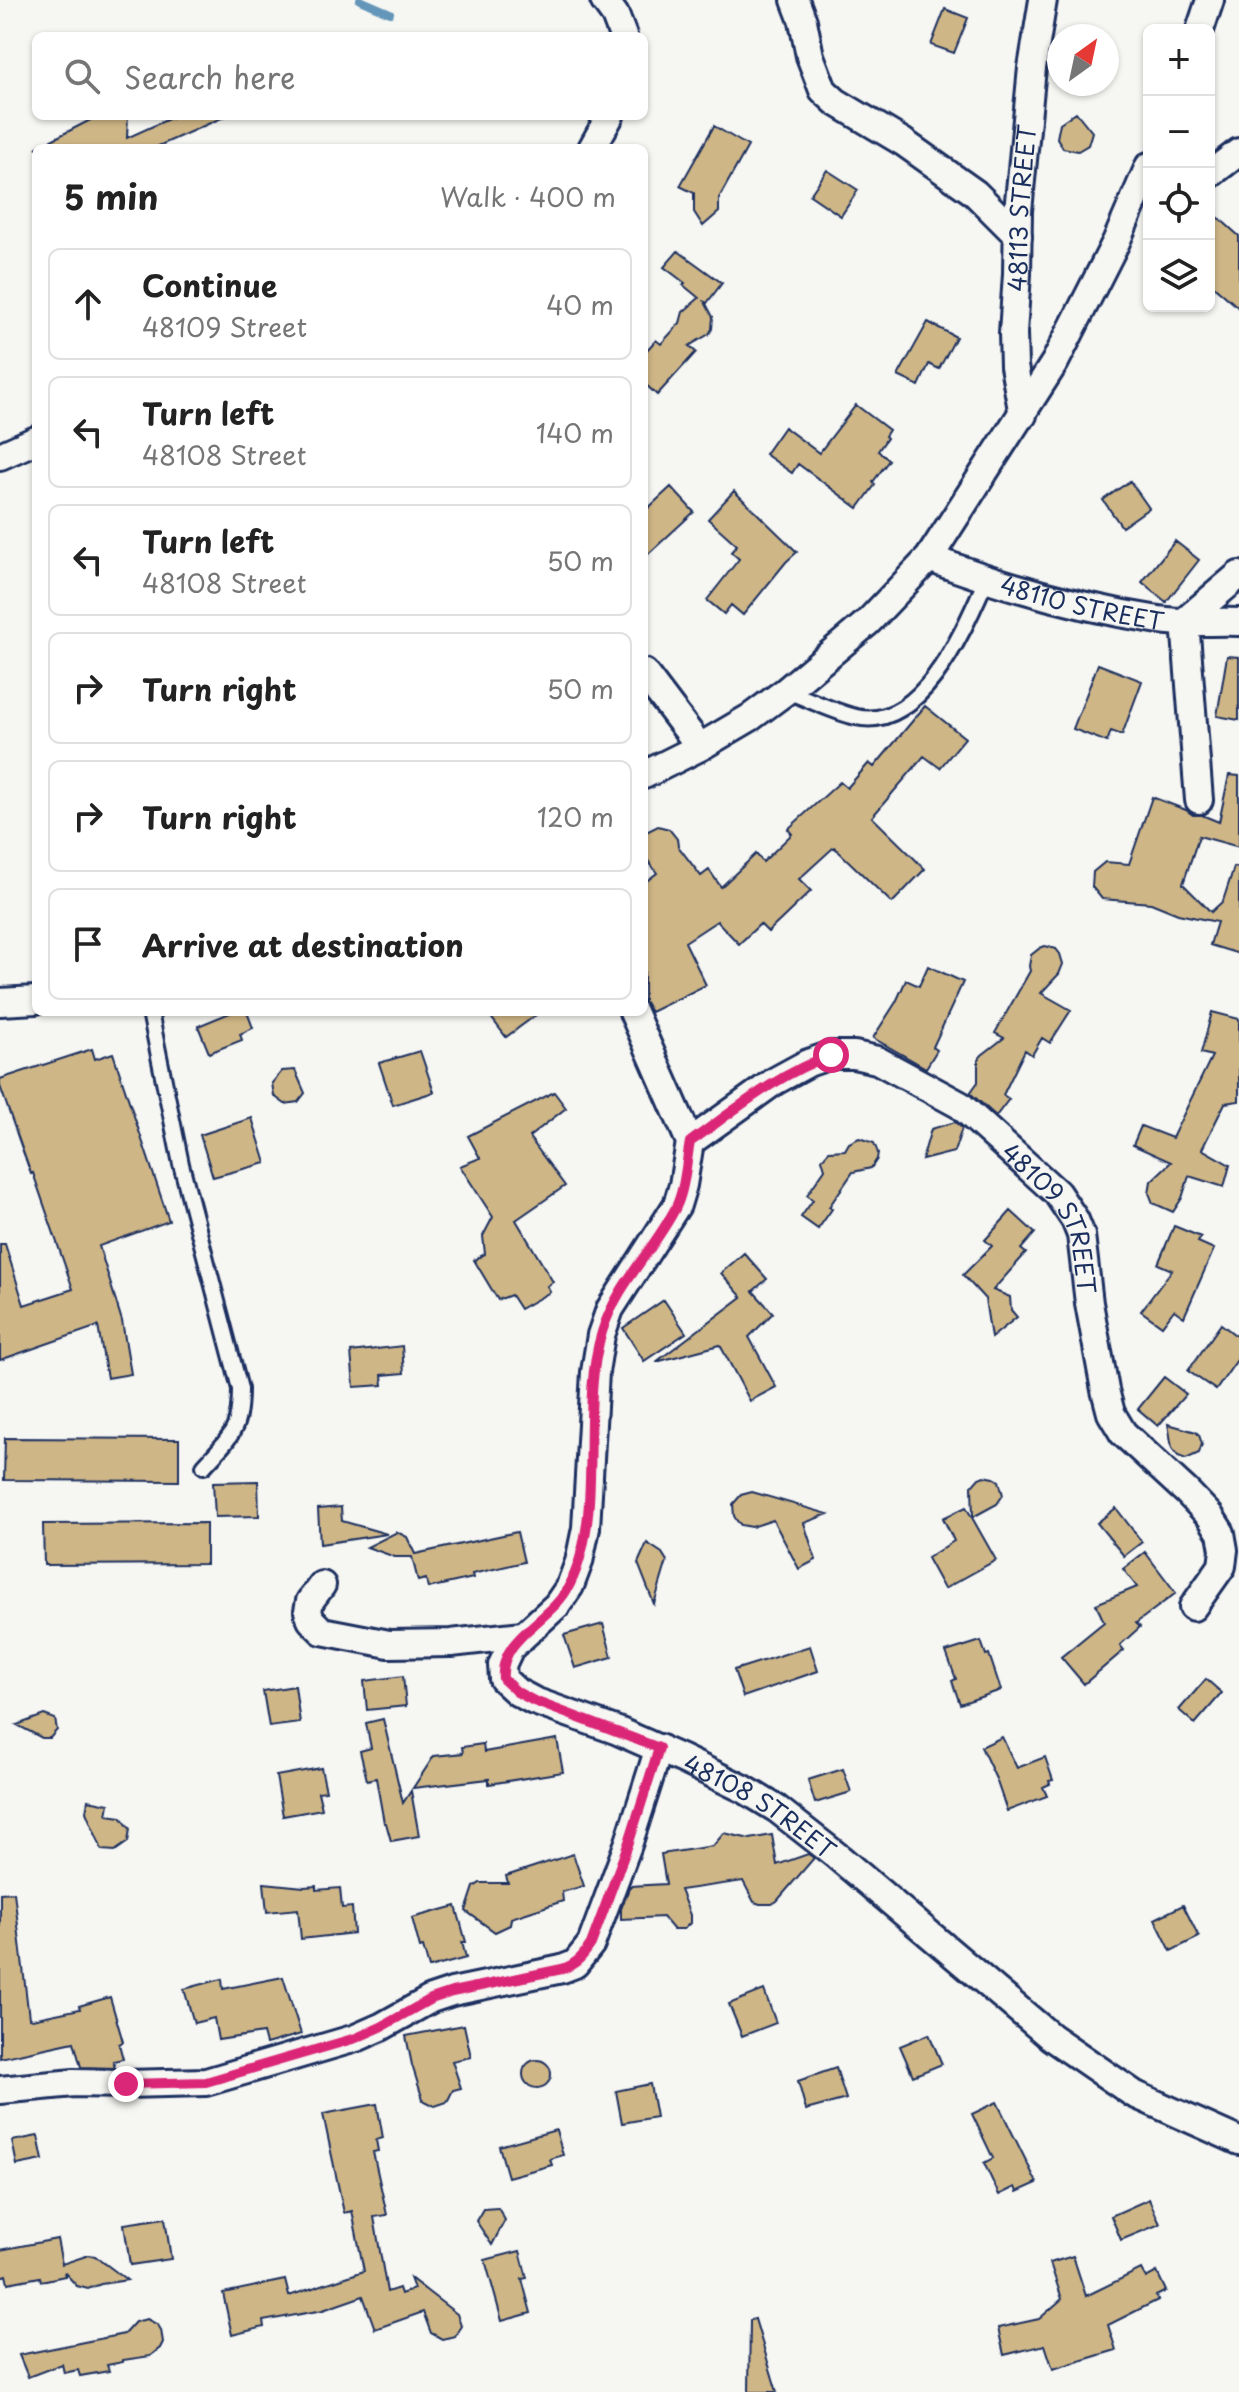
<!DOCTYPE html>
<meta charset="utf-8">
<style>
:root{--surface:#fff;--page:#f2f2f2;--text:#222;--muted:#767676;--line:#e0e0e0}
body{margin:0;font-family:"Playpen Sans",sans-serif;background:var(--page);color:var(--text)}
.controls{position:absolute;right:24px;top:24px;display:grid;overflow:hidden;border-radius:12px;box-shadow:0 2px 6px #0004}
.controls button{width:72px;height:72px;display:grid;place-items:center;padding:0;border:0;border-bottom:2px solid var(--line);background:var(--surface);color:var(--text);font:40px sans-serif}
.compass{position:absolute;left:1047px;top:24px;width:72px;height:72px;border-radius:50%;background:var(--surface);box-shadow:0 2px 6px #0004;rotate:33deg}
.stop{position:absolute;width:24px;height:24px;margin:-18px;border:6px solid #db2777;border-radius:50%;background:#fff}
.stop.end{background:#db2777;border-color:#fff;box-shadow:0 2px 8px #0008}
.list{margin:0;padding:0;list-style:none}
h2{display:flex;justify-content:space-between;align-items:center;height:104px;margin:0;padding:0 32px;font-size:34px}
h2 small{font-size:26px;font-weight:400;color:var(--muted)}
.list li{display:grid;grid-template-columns:52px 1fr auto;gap:24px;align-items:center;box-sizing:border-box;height:112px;margin:0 16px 16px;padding:0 16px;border:2px solid var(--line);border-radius:12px}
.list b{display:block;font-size:30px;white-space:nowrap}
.list p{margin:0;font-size:26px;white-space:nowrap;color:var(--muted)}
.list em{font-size:26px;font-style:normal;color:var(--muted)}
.icon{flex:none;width:44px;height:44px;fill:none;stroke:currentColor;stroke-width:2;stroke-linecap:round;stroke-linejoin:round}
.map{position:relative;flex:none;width:1239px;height:2392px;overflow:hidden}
.search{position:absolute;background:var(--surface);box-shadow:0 2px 6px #0004;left:32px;top:32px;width:616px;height:88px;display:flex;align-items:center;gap:20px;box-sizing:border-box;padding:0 28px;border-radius:12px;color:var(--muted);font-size:30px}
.panel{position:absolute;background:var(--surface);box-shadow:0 2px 6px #0004;left:32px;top:144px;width:616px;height:872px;border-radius:12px}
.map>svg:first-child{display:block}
</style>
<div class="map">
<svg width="1239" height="2392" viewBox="0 0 1239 2392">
<rect width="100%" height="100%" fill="#f6f6f2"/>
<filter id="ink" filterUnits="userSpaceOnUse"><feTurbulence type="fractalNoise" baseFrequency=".0125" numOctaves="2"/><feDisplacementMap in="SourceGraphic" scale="16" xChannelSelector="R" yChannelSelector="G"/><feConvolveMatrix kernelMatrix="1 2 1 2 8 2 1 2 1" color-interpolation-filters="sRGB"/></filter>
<g filter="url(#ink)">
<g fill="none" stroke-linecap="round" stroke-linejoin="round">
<path stroke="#6396b9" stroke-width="8" d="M360,0L390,13"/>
</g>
<path fill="#cfb686" stroke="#1b2f5e" stroke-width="2" d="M945,9L968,18L954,53L931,45Z
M1076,112L1092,132L1088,145L1078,151L1063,148L1057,138L1060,123Z
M98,116H128L127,138L175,116H226L154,148H36Z
M714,126L748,146L719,198V212L703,226L694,212V193L680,186Z
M827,170L858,190L841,216L810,195Z
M1209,209L1239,236V308L1209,282Z
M678,251L722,283L707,303L705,302L713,317L712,329L709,334L689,346L696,352L657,395L644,383V353L656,340L661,344L680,323L683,312L699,298L683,285L685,283L664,267Z
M928,322L956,337L939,369L929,364L919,386L898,376Z
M856,405L889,430L885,436L887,438L878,451L889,460L873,482L875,485L858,508L798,464L792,473L765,454L784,427L819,453Z
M1130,481L1149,508L1122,527L1103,500Z
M671,487L694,512L644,558V512Z
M734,491L797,552L786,562L743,615L731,605L724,614L707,600L739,559L731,552L737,545L708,519Z
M1175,541L1199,560L1166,602L1142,582Z
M1227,656L1239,657V720L1217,716Z
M1098,664L1142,681L1122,735L1111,731L1107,742L1073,729Z
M925,706L965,738L940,768L924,756L872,817L925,869L892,903L834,847L799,879L811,891L768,932L760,924L739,944L717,921L685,942L706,985L651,1012L644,1001V883L657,873L644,855V833L658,826L669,829L677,839L678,846L701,876L709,870L721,887L756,854L763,862L792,834L788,829L840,782L847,788L869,763L874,767Z
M1229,775L1239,776V847L1199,836L1183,884L1211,912L1223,901L1234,867L1239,868V954L1210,945L1217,922L1178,914L1151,903L1102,899L1092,887L1093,872L1105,862L1129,864L1152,797L1186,810L1193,815H1202L1219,822Z
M1045,946L1056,949L1060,954L1063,964L1059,974L1041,993L1071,1010L1050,1043L1042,1038L1032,1055L1025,1050L1003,1095L1009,1099L996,1116L970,1093L978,1082V1060L982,1055L1004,1038L995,1033L1030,971L1029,966L1031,955L1040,948Z
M928,966L963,982L933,1047L937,1050L926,1068L873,1038L896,1002L906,980L919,986Z
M232,1012H247L253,1028L240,1034L242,1040L209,1053L198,1026Z
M487,1012H540L506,1037Z
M1212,1012L1239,1019V1101L1225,1103L1202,1149L1230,1165L1224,1187L1189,1176L1182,1198L1173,1212L1153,1203L1149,1193L1151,1181L1171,1162L1133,1145L1141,1126L1172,1138L1212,1056L1201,1053Z
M92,1049L95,1059L113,1053L169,1221L99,1246L122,1321L131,1374L107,1378L98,1326L0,1360V1244H5L24,1305L73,1289L33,1173L31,1174L0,1086V1079Z
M420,1051L434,1092L393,1105L379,1063Z
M295,1070L305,1093L298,1102L285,1104L274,1096L272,1083L282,1071Z
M554,1092L566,1108L529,1137L565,1186L516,1220L553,1282L547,1286L550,1292L520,1309L511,1295L498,1300L474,1260L485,1254L483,1236L493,1217L460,1166L480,1158L468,1136Z
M252,1118L266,1163L213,1177L200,1135Z
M955,1122L962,1128L954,1152L922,1160L931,1129Z
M859,1138L874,1143L878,1153L877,1159L871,1168L853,1172L829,1207L832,1209L818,1229L801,1217L813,1200L807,1195L825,1169L822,1159L829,1151L845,1150L849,1143Z
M1011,1211L1035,1233L1021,1249L1026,1253L993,1290L1010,1297L1011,1310L1017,1317L991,1338L985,1299L963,1275L992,1246L985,1240Z
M1174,1226L1201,1237L1198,1242L1214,1249L1184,1317L1174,1310L1162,1326L1141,1311L1172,1270L1158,1264Z
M744,1253L767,1279L753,1291L773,1313L749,1337L776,1387L750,1401L720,1345L656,1362L742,1297L721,1273Z
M664,1300L686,1333L644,1361L623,1328Z
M1221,1324L1239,1338V1357L1216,1390L1188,1371Z
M402,1346L404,1373L382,1375L383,1385L354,1387L351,1352Z
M1164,1377L1186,1394L1158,1426L1138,1409Z
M1168,1424L1196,1432L1199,1435L1202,1444L1199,1453L1186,1459L1178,1456L1172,1448Z
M5,1438L179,1439V1481L4,1480Z
M984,1476L994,1478L999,1481L1003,1495L997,1504L973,1517L972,1486L979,1478Z
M258,1481L259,1516L215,1517L213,1482Z
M752,1492L828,1514L804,1523L816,1560L799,1569L773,1520L752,1527L741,1525L737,1521L734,1516L733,1504L741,1495Z
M341,1507L342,1521L387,1534L320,1544L318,1509Z
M966,1507L996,1560L944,1589L927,1558L954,1541L943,1518Z
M1116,1508L1142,1542L1124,1556L1097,1523Z
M206,1523V1564L44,1565L43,1524Z
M397,1532L407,1537L415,1554L517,1532L524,1562L472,1574L473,1578L428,1588L426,1579L418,1581L412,1557H395L367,1547Z
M647,1543L662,1553L667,1561L654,1604L638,1563Z
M1145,1552L1176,1593L1136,1623L1140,1627L1120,1645L1124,1650L1084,1684L1061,1657L1104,1622L1096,1604L1137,1587L1123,1569Z
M603,1624L612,1657L575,1668L564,1635Z
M981,1641L986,1655L989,1654L1001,1690L960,1704L952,1681L956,1679L946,1652Z
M810,1646L818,1671L743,1697L734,1670Z
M403,1676L406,1706L367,1710L364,1681Z
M1206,1679L1222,1693L1195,1724L1179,1710Z
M295,1686L300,1723L269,1727L263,1691Z
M44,1715L55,1719L57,1730L50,1738H42L17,1725Z
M383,1719L403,1803L411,1791L419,1836L391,1841L386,1823H384L376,1778L367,1780L360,1751L371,1748L366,1723Z
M1002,1737L1017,1768L1045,1757L1053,1780L1049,1781L1050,1784L1043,1787L1047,1796L1007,1811L996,1779L981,1747Z
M557,1739L563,1772L489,1784V1779L413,1788L434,1756L463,1753L462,1747L483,1744L484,1752Z
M321,1768L326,1791L318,1792L322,1809L283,1816L276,1776Z
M843,1769L851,1792L815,1803L808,1780Z
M88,1800L109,1804L107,1815L121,1817L130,1829L128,1842L115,1851L102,1850L86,1812Z
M724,1833L750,1839L772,1835L777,1865L808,1854L814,1858L777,1901L772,1904H760L754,1902L743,1881L680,1890L690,1915V1923L684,1929H673L663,1917L621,1919V1909L630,1886L666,1884L661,1854L713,1846Z
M573,1854L584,1886L562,1892L563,1901L511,1918L510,1925L495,1932L466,1911L474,1887L480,1883H508L506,1876Z
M264,1883L304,1887L316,1886V1890L340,1888L342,1908L352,1907L354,1933L301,1939L298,1909L267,1912Z
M14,1892L29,2018L32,2019L80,2009L79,2006L110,1997L123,2042L119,2044L123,2059L113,2061L115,2068L81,2067L74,2042L0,2058V1893Z
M1183,1905L1199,1937L1171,1951L1155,1919Z
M456,1906L466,1942H462L466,1958L429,1968L423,1947L420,1948L412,1918Z
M283,1977L301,2034L266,2044L263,2033L218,2040L214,2018L194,2023L184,1989L222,1979L223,1989Z
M764,1990L776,2023L742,2036L729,2004Z
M464,2025L471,2057L452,2061L461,2088L453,2090L447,2102L435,2106L423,2100L412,2065L406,2036Z
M929,2034L942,2064L913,2076L900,2046Z
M523 2074a14 14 0 1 1 28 0a14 14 0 1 1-28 0Z
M836,2068L846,2099L806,2110L798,2081Z
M650,2084L656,2117L622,2123L616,2091Z
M997,2102L1037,2183L1017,2192L1015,2187L999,2195L984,2163L993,2158L972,2114Z
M377,2104L383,2138L376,2140L378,2151L373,2152L387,2215L374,2217L387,2292L399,2288L401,2294L414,2289L410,2278L457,2314L461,2326L455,2336L442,2339L431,2333L423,2312L375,2329L363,2296L323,2310L263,2321L264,2327L232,2335L223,2293L285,2280L289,2296L364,2271L352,2211L344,2213L323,2114Z
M556,2130L563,2155L550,2159L552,2165L508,2177L499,2146Z
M38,2136L43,2160L17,2165L12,2141Z
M1149,2199L1160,2224L1121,2240L1111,2216Z
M498,2208L505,2220L492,2245L476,2221L483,2209Z
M165,2218L171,2259L130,2265L124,2224Z
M57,2239L62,2264L89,2255L95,2256L127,2280L101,2284L88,2289L77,2286L64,2272L65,2276L41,2281L40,2277L8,2283L6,2275L0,2277V2250Z
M520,2251L527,2278L522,2279L531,2313L502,2321L485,2260Z
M1073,2256L1086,2296L1141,2269L1146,2278L1157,2272L1166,2291L1156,2296L1158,2300L1108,2325L1116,2350L1053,2369L1045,2345L1004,2355L998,2328L1039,2319L1062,2299L1050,2263Z
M147,2319L158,2325L161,2330L163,2342L160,2348L150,2356L123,2360V2362L107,2365L109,2371L80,2376L78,2370L64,2373L62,2364L28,2377L19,2355L124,2334L135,2322Z
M755,2319L777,2392H749L750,2320Z"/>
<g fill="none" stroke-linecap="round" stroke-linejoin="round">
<g stroke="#1b2f5e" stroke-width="20">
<path id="lane" d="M786,691C809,699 832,711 856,717C922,732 965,627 986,580
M150,1012L181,1164L240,1389C240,1432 231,1436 204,1466"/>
</g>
<g stroke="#1b2f5e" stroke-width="32">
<g id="street">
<path d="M604,0L615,15L623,36"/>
<path d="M795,0L803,21L810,56L823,90L836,102L903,142L975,193L1018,236"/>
<path d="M1200,30L1210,0"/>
<path d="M592,148L610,116"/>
<path d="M1209,175L1239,152"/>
<path id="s1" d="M1023,415L1014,366L1013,333L1017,274L1018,211L1032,68L1043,0"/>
<path d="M0,456L36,440"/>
<path id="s2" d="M929,558C1003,586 1081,608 1159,620C1185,624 1213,621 1239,622"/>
<path d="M644,673L700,747"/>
<path d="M644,775L700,747L751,717L786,691L868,622L929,558L1055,362L1116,242L1149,166"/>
<path d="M1199,800L1185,621L1239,575"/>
<path d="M0,1002L36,1000"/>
<path id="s3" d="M633,1012L690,1142L683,1185L677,1205L610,1309L601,1335L595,1372L586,1528L579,1562L570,1586L557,1605L510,1648L502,1665L503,1679L517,1692L534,1701L618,1731L682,1759L744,1789L777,1809L837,1856L1051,2037L1134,2094L1239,2141"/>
<path id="s4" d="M690,1142L775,1081L808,1063L831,1055H854L877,1060L960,1105L1057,1193L1075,1220L1081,1235L1089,1303L1105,1390L1111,1413L1123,1433L1187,1492L1210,1516L1221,1533L1224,1550L1222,1566L1193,1607"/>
<path d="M322,1585L310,1601L308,1611L311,1620L322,1631L389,1644L451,1643L523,1635"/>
<path d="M0,2090L74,2083L126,2084L206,2082L356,2038L381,2027L431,1999L452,1992L562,1969L575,1964L591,1944L629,1842L659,1748"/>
</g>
</g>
<use href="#lane" stroke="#f6f6f2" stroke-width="14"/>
<use href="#street" stroke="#f6f6f2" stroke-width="26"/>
</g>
</g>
<g fill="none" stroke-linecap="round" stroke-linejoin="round" filter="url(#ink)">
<path stroke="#db2777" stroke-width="10" d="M126,2084L206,2082L356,2038L381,2027L431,1999L452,1992L562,1969C577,1964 583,1956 591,1944L629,1842L659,1748L534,1701L517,1692L503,1679C499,1636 553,1621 570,1584C606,1512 578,1408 602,1332C617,1283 654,1251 676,1207C685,1188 686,1163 690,1142C735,1110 778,1074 831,1055"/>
</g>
<g text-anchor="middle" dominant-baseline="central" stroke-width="6" stroke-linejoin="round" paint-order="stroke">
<g font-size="24" fill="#1b2f5e" stroke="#f6f6f2">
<text stroke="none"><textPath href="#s1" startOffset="208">48113 STREET</textPath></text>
<text stroke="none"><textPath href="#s2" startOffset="160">48110 STREET</textPath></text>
<text stroke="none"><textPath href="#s4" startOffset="458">48109 STREET</textPath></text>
<text stroke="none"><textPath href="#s3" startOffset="1020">48108 STREET</textPath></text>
</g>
</g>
</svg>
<div class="controls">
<button>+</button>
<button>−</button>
<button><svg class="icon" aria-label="locate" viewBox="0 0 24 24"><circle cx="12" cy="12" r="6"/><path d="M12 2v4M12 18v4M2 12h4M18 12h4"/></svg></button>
<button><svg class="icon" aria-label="layers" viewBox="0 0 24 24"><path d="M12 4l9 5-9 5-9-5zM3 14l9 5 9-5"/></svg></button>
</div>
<svg class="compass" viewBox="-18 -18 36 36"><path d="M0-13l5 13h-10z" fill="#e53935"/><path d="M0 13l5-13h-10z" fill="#767676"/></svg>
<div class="stop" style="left:831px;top:1055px"></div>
<div class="stop end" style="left:126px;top:2084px"></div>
<div class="search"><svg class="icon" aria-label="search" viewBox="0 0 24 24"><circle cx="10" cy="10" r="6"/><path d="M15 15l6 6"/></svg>Search here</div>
<section class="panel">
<h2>5 min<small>Walk · 400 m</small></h2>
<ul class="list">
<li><svg class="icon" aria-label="ahead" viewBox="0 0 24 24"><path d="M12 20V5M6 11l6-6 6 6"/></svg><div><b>Continue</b><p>48109 Street</p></div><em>40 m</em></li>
<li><svg class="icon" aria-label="left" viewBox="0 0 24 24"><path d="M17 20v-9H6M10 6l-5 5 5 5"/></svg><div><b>Turn left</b><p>48108 Street</p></div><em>140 m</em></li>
<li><svg class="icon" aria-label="left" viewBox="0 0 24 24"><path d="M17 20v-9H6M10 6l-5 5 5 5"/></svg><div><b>Turn left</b><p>48108 Street</p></div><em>50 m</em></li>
<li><svg class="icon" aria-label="right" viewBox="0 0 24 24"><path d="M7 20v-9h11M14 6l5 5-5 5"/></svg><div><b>Turn right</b></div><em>50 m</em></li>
<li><svg class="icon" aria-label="right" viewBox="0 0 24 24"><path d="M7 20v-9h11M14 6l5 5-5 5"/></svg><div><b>Turn right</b></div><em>120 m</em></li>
<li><svg class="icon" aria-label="arrive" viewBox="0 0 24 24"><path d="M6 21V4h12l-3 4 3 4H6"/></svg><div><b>Arrive at destination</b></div></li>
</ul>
</section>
</div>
